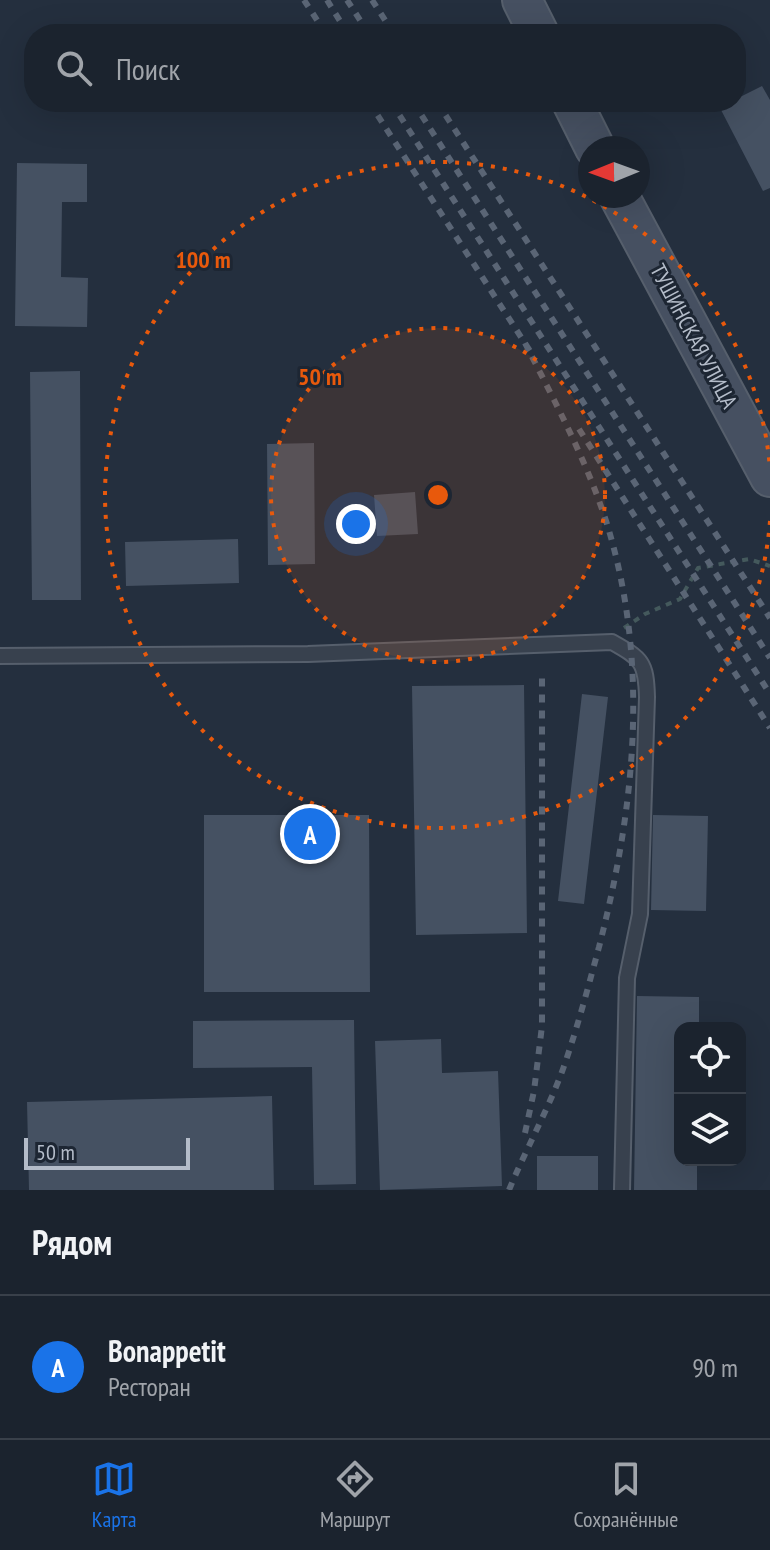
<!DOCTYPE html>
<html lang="ru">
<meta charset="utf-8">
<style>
:root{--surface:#1b232e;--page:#242b36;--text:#f1f3f6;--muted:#a0a4aa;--line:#39404a;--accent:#1a73e8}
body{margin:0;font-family:"PT Sans Narrow",sans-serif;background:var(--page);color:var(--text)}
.controls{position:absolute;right:24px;bottom:24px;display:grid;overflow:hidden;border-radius:16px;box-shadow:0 8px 32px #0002}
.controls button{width:72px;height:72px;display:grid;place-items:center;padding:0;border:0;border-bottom:2px solid var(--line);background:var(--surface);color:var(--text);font:40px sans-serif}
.compass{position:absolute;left:578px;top:136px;width:72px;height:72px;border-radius:50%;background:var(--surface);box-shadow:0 8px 32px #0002;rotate:269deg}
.scale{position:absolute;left:24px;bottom:20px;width:166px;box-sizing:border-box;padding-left:8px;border:4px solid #b4bcc9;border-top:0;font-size:22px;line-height:28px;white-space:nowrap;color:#b4bcc9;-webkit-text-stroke:6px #1d2633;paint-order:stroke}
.you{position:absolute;left:356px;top:524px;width:28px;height:28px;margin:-20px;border:6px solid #fff;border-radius:50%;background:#1a73e8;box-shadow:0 0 0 12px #1a73e833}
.badge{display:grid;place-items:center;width:52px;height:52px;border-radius:50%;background:var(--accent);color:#fff;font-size:26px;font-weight:700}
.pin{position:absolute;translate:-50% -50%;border:4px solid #fff;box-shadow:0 2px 8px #0006}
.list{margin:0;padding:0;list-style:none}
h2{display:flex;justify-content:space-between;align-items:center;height:104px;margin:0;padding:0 32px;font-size:34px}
h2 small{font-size:26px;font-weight:400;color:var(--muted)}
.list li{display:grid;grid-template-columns:52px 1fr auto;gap:24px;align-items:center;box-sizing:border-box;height:144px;padding:0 32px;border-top:2px solid var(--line)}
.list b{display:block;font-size:30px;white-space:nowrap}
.list p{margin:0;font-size:26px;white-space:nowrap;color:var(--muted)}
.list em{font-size:26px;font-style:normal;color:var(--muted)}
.icon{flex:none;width:44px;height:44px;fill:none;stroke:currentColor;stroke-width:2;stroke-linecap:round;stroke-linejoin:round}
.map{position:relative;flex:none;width:770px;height:1190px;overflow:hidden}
.search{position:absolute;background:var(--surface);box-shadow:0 8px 32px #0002;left:24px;right:24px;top:24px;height:88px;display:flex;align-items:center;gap:20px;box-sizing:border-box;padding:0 28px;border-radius:32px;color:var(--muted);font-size:30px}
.sheet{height:248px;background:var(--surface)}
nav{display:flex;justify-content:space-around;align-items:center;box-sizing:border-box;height:112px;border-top:2px solid var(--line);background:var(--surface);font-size:22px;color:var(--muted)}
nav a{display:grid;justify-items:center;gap:4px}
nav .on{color:var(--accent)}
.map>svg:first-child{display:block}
</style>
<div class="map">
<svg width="770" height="1190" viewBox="0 0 770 1190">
<rect width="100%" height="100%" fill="#242f3e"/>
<path fill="#455162" d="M762,86L770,100V188L763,191L720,108L736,102V99Z
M17,163L87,164V202H62L61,277L88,278L87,327L15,326Z
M80,371L81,600H32L30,372Z
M314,443L315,564L268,565L267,444Z
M415,492L418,534L377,536L374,495Z
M238,539L239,583L126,586L125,542Z
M524,685L527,933L416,935L412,686Z
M582,694L608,697L584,904L558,901Z
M204,815H369L370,992H204Z
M653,815L708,816L706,911L651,910Z
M637,996L699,997V1028H680V1160H697V1190H634Z
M354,1020L356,1184L314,1185L312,1067L193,1068V1021Z
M441,1039L442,1073L498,1071L502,1186L380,1190L375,1041Z
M272,1096L274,1190H29L27,1102Z
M537,1156H598V1190H537Z"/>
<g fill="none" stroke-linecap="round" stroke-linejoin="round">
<g stroke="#565f6c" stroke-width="18">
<path id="service" d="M0,656L308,654L612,642C642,659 646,662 647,697L640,914L627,978L622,1190"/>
</g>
<g stroke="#565f6c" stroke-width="42">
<path id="secondary" d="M522,0L539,34
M572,102L595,148
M619,196L770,477"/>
</g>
<path stroke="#44595c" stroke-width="4" stroke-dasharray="6 6" stroke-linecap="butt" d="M624,628L645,614L680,599L698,568L749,559L770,566"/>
<use href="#service" stroke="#38414e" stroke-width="14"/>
<use href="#secondary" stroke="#465061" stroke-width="38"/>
<path stroke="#5a6575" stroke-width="6" stroke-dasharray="8 8" stroke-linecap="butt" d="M304,0L326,34
M327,0L348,34
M347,0L369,34
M372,0L394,34
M369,102L530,351
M391,102L770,694
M413,102L770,658
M437,102L770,618
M579,429L770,728
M525,1133L534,1091L542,1026V677
M509,1190C526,1149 548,1110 563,1069C577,1029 588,988 599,947C635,807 650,664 607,524C587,461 555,402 525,343"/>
</g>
<circle cx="438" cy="495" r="167" fill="#e8590c" fill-opacity=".12"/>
<g fill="none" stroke="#e8590c" stroke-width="4" stroke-dasharray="4 8">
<circle cx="438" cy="495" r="167"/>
<path d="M770 521A333 333 0 1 1 770 469"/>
</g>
<g text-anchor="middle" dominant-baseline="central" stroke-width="6" stroke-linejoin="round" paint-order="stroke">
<g font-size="22" fill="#b4bcc9" stroke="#1d2633">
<text transform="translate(694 336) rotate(62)">ТУШИНСКАЯ УЛИЦА</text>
</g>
</g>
<circle cx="438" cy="495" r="12" fill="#e8590c" stroke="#1d2633" stroke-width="4"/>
<g font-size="24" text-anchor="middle" font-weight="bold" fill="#e8590c" stroke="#1d2633" stroke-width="6" stroke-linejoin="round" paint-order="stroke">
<text x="203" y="268">100 m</text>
<text x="320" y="385">50 m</text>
</g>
</svg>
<div class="controls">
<button><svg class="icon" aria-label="locate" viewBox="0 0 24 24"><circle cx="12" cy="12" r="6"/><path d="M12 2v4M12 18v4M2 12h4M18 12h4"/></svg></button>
<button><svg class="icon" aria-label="layers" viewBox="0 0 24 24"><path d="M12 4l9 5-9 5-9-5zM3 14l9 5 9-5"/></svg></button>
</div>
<svg class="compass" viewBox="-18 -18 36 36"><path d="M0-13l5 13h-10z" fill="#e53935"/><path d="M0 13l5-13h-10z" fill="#a0a4aa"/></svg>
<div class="scale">50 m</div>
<div class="you"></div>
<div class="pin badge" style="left:310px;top:834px">A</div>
<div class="search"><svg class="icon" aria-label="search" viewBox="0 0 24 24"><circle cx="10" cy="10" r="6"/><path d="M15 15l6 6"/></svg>Поиск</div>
</div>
<section class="sheet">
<h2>Рядом<small></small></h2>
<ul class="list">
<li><span class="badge">A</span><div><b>Bonappetit</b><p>Ресторан</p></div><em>90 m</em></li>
</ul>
</section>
<nav>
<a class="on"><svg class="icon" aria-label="map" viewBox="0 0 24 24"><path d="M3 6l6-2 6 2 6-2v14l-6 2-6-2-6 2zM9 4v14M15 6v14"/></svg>Карта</a>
<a><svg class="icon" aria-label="directions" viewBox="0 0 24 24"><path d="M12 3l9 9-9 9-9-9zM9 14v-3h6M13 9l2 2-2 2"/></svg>Маршрут</a>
<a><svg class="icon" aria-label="saved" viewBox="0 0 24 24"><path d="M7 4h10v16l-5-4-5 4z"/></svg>Сохранённые</a>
</nav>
